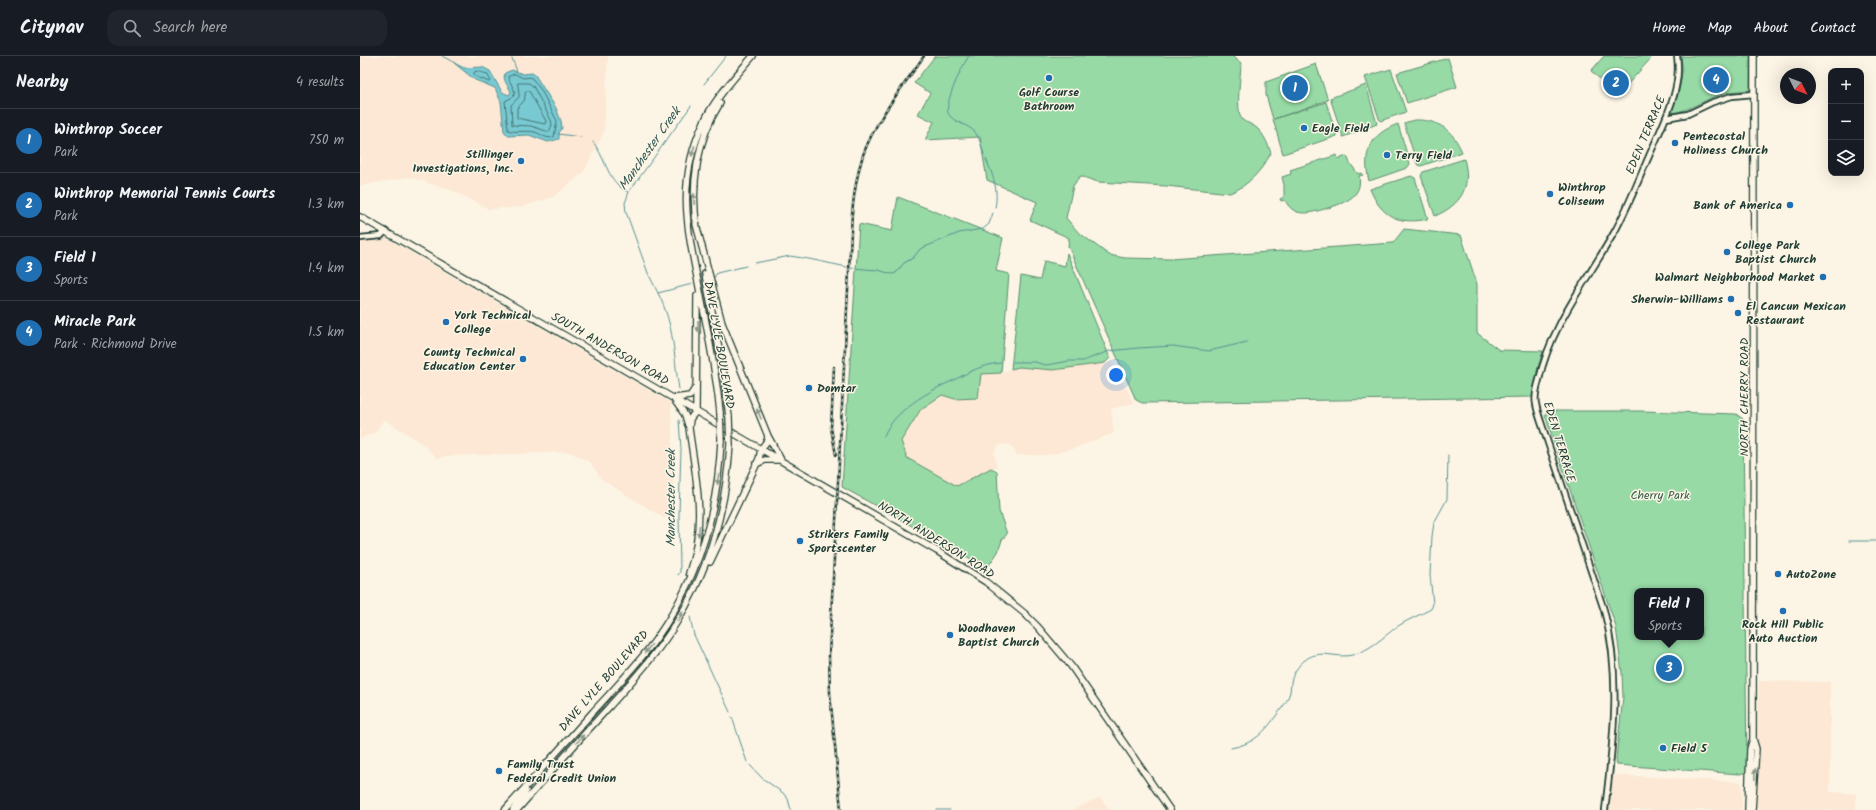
<!DOCTYPE html>
<meta charset="utf-8">
<style>
:root{--surface:#171b24;--page:#20242c;--text:#f1f3f6;--muted:#9ea1a6;--line:#363941;--accent:#1f6fb2}
body{margin:0;font-family:Kalam,sans-serif;background:var(--page);color:var(--text)}
.controls{position:absolute;right:12px;top:12px;display:grid;overflow:hidden;border-radius:8px;box-shadow:0 4px 16px #0002}
.controls button{width:36px;height:36px;display:grid;place-items:center;padding:0;border:0;border-bottom:1px solid var(--line);background:var(--surface);color:var(--text);font:20px sans-serif}
.compass{position:absolute;left:1420px;top:12px;width:36px;height:36px;border-radius:50%;background:var(--surface);box-shadow:0 4px 16px #0002;rotate:132deg}
.you{position:absolute;left:756px;top:319px;width:14px;height:14px;margin:-10px;border:3px solid #fff;border-radius:50%;background:#1a73e8;box-shadow:0 0 0 6px #1a73e833}
.badge{display:grid;place-items:center;width:26px;height:26px;border-radius:50%;background:var(--accent);color:#fff;font-size:13px;font-weight:700}
.pin{position:absolute;translate:-50% -50%;border:2px solid #fff;box-shadow:0 1px 4px #0006}
.popup{position:absolute;left:1274px;top:532px;width:70px;height:52px;box-sizing:border-box;display:grid;place-content:center;border-radius:8px;background:var(--surface);filter:drop-shadow(0 1px 3px #0005);font-size:13px;white-space:nowrap;color:var(--muted)}
.popup b{font-size:15px;color:var(--text)}
.popup::after{content:'';position:absolute;left:50%;top:100%;margin-left:-8px;border:8px solid transparent;border-top-color:var(--surface)}
.list{margin:0;padding:0;list-style:none}
h2{display:flex;justify-content:space-between;align-items:center;height:52px;margin:0;padding:0 16px;font-size:17px}
h2 small{font-size:13px;font-weight:400;color:var(--muted)}
.list li{display:grid;grid-template-columns:26px 1fr auto;gap:12px;align-items:center;box-sizing:border-box;height:64px;padding:0 16px;border-top:1px solid var(--line)}
.list b{display:block;font-size:15px;white-space:nowrap}
.list p{margin:0;font-size:13px;white-space:nowrap;color:var(--muted)}
.list em{font-size:13px;font-style:normal;color:var(--muted)}
.icon{flex:none;width:22px;height:22px;fill:none;stroke:currentColor;stroke-width:2;stroke-linecap:round;stroke-linejoin:round}
.map{position:relative;flex:none;width:1516px;height:754px;overflow:hidden}
header{display:flex;align-items:center;gap:24px;box-sizing:border-box;height:56px;padding:0 20px;background:var(--surface);border-bottom:1px solid var(--line)}
header strong{font-size:19px}
nav{display:flex;gap:22px;margin-inline-start:auto;font-size:14px}
.search{width:280px;height:36px;background:var(--page);display:flex;align-items:center;gap:10px;box-sizing:border-box;padding:0 14px;border-radius:12px;color:var(--muted);font-size:15px}
main{display:flex}
aside{flex:1;background:var(--surface)}
.map>svg:first-child{display:block}
</style>
<header>
<strong>Citynav</strong>
<div class="search"><svg class="icon" aria-label="search" viewBox="0 0 24 24"><circle cx="10" cy="10" r="6"/><path d="M15 15l6 6"/></svg>Search here</div>
<nav><a>Home</a><a>Map</a><a>About</a><a>Contact</a></nav>
</header>
<main>
<aside>
<h2>Nearby<small>4 results</small></h2>
<ul class="list">
<li><span class="badge">1</span><div><b>Winthrop Soccer</b><p>Park</p></div><em>750 m</em></li>
<li><span class="badge">2</span><div><b>Winthrop Memorial Tennis Courts</b><p>Park</p></div><em>1.3 km</em></li>
<li><span class="badge">3</span><div><b>Field 1</b><p>Sports</p></div><em>1.4 km</em></li>
<li><span class="badge">4</span><div><b>Miracle Park</b><p>Park · Richmond Drive</p></div><em>1.5 km</em></li>
</ul>
</aside>
<div class="map">
<svg width="1516" height="754" viewBox="0 0 1516 754">
<rect width="100%" height="100%" fill="#fcf5e5"/>
<filter id="ink" filterUnits="userSpaceOnUse"><feTurbulence type="fractalNoise" baseFrequency=".025" numOctaves="2"/><feDisplacementMap in="SourceGraphic" scale="8" xChannelSelector="R" yChannelSelector="G"/><feConvolveMatrix kernelMatrix="1 2 1 2 8 2 1 2 1" color-interpolation-filters="sRGB"/></filter>
<g filter="url(#ink)">
<path fill="#fce8d4" d="M0,0H248L244,76L223,117L193,141L162,151L129,153L91,134L49,121L0,130Z
M26,182L311,347L314,446L305,463L241,423L231,407L210,396L84,400L78,403L64,389L24,363L16,376L0,383V184Z
M752,306L774,347L751,353L754,377L712,393L689,399H657L650,389L647,388L639,389L634,397L637,411L631,412L597,430L547,402L541,385L561,353L582,339L595,343L620,317H640L659,311L693,314Z
M1399,625L1470,626V736L1496,738V754H1394Z
M1253,719L1382,726V754H1249Z
M740,741L750,754H712Z"/>
<path fill="#97daa6" stroke="#5b8c6d" fill-rule="evenodd" d="M575,0H872L881,7C881,19 875,55 882,63C885,67 888,66 892,69C902,73 908,88 911,97C903,113 887,131 870,137L806,130L738,126L720,120L713,130L706,162L718,176L749,199L765,202L810,203L1033,187L1044,173L1101,179L1117,228V277L1139,294L1183,295L1177,315L1173,341L782,347L776,344L708,190L709,182L670,164L677,146L627,124L620,81L565,84L574,66L558,58L570,37L554,27Z
M1244,0H1293L1258,39L1231,15Z
M1321,0H1390V34C1382,35 1373,35 1365,37C1346,42 1331,55 1311,57C1319,38 1324,21 1321,0Z
M1088,2L1097,31L1047,47L1037,17Z
M956,8L968,44L914,63L966,46L977,80L923,98L906,39V26Z
M1031,13L1046,56L1020,65L1005,21Z
M1006,29L1017,68L983,81L970,42Z
M1054,64C1078,63 1093,74 1102,96L1061,110L1057,108L1044,67Z
M1038,68L1050,108L1047,112L1009,125C1002,97 1010,78 1038,68Z
M977,99L978,103L987,100L990,107L998,118L1002,117L1003,119L999,120C1003,141 984,147 968,152C951,157 934,163 925,144L921,145L920,143L924,141V129L922,121L931,118L930,114Z
M1104,103C1112,131 1101,149 1075,160L1061,120L1063,116Z
M1051,120L1055,122L1068,163C1039,169 1021,161 1010,133Z
M538,141L643,182L636,215L649,218L641,317L621,318L618,342L595,343L582,339L561,353L541,385L547,402L597,430L631,412L637,415L639,455L647,478L642,484L638,496L627,512L482,431L499,168L532,175Z
M707,197L750,302L745,307L693,314L659,311L651,313L661,220L680,224L684,205L705,210Z
M1188,355H1282L1376,358L1383,363L1387,712L1386,716L1380,718L1257,709L1256,703L1263,641L1262,617L1256,571L1185,359ZM1277,535H1341V581H1277Z"/>
<path fill="#79c9d2" stroke="#559193" d="M94,7L104,12L122,11L130,15L142,36L149,39L151,36C148,29 142,24 145,17L152,14L163,18L172,17L175,19L196,52L201,65L202,72L199,77V83L188,86L169,79L148,80L144,75L141,46L135,32L115,24Z"/>
<g fill="none" stroke-linecap="round" stroke-linejoin="round">
<path stroke="#437573" stroke-width="1" d="M116,15L127,18L131,25L129,26L117,21L114,18Z
M155,18L163,22L171,21L181,34L197,65L194,81C187,84 181,78 175,76C166,74 155,77 148,74L145,45L153,41L155,36L148,21Z
M158,27H169L173,30L191,64L192,69L189,76L171,70L152,69L151,49L159,41Z
M166,35H169L186,65L185,68L157,62V52L164,45Z"/>
<path stroke="#559193" stroke-width="1" d="M82,0L95,7
M151,0L157,15
M609,0C603,8 584,47 588,57C593,67 608,68 615,76C620,83 622,91 624,99
M344,28L366,0
M198,78L221,81
M233,86C247,104 247,126 268,136
M626,103C633,119 639,134 635,152
M395,207L430,200L449,203L487,211
M491,212L518,214L532,218L536,217L544,207L553,202L560,193L599,177L623,173L629,168L633,157
M353,223L357,217L386,210
M298,237L288,217L266,156L265,147L269,136L331,50
M653,306H675L685,309L693,308L709,305H723L749,295L778,292L813,290L849,295L887,286
M319,333C313,297 315,271 298,237L332,228
M524,380C533,355 569,335 592,325C608,317 622,308 641,307
M1489,485H1516
M318,519L320,516L319,458L321,393L319,364
M330,561L334,579L370,656
M372,661L387,706L402,722L423,737L428,743L431,754
M871,692C894,688 905,676 918,657C922,652 927,646 929,639C931,635 930,631 931,627C932,619 938,609 945,604C960,592 976,603 992,599C1011,594 1023,581 1038,570C1049,563 1060,559 1071,553L1073,548L1070,519L1072,480L1074,467L1087,443L1088,399
M577,754H590"/>
<g stroke="#1f3d34" stroke-width="8">
<path id="secondary" d="M1306,62L1328,58L1353,46L1372,40L1394,38
M0,182L21,180L25,175
M1245,754C1253,687 1262,620 1244,554L1181,366C1179,360 1177,354 1176,348C1174,340 1177,332 1179,324C1191,268 1228,224 1255,175C1270,148 1281,117 1294,89C1306,61 1322,32 1317,0"/>
</g>
<g stroke="#1f3d34" stroke-width="8">
<path id="primary" d="M0,161L577,495L626,526L664,557L678,571L711,610L810,754
M336,168L362,267L408,380L407,385L401,393L399,403L350,506
M337,172C330,130 337,83 360,47
M345,218L364,319L369,361
M315,342L330,340L336,331
M315,345L325,359L328,369
M360,357C356,314 347,273 339,231C327,172 316,124 344,66C354,43 377,19 393,0
M408,380L421,404
M396,408L405,404H419
M329,517C347,466 336,424 329,372L330,363L336,355L337,240
M145,754C174,722 203,689 232,657C254,633 277,609 296,583C337,525 358,456 361,384
M153,754L166,735
M157,754C187,720 217,686 248,652C273,624 298,597 318,564C350,511 366,451 370,389
M1388,754L1390,693L1393,683
M1392,754L1396,693L1393,683L1394,0"/>
</g>
<use href="#secondary" stroke="#fcf5e5" stroke-width="4.5"/>
<use href="#primary" stroke="#fcf5e5" stroke-width="5.5"/>
<g stroke="#1f3d34" stroke-width="2.5">
<path id="rail" d="M474,311L471,372L476,399
M481,754L470,637L469,599L492,157C494,137 497,118 503,99C516,63 542,32 564,0"/>
</g>
<use href="#rail" stroke="#fcf5e5" stroke-width="1" stroke-dasharray="3" stroke-linecap="butt"/>
<g stroke="#1f3d34" stroke-width="8" stroke-linecap="butt">
<path id="primary-bridge" d="M360,357L361,384
M369,361L370,389"/>
</g>
<use href="#primary-bridge" stroke="#fcf5e5" stroke-width="5.5"/>
</g>
<defs><path id="oneway-solid" d="M-6-.8H1V-3.2L6.5 0L1 3.2V.8H-6Z"/></defs>
<g fill="#8e998c">
<use href="#oneway-solid" transform="translate(333 95) rotate(106)"/>
<use href="#oneway-solid" transform="translate(334 143) rotate(-92)"/>
<use href="#oneway-solid" transform="translate(338 270) rotate(91)"/>
<use href="#oneway-solid" transform="translate(399 358) rotate(-113)"/>
<use href="#oneway-solid" transform="translate(358 423) rotate(97)"/>
<use href="#oneway-solid" transform="translate(339 475) rotate(95)"/>
<use href="#oneway-solid" transform="translate(320 561) rotate(-60)"/>
<use href="#oneway-solid" transform="translate(288 593) rotate(129)"/>
<use href="#oneway-solid" transform="translate(220 683) rotate(-48)"/>
<use href="#oneway-solid" transform="translate(1395 718) rotate(-88)"/>
</g>
</g>
<g fill="#1f6fb2" stroke="#fcf5e5" stroke-width="1.5">
<circle cx="689" cy="22" r="4"/>
<circle cx="944" cy="72" r="4"/>
<circle cx="1315" cy="87" r="4"/>
<circle cx="1027" cy="99" r="4"/>
<circle cx="161" cy="105" r="4"/>
<circle cx="1190" cy="138" r="4"/>
<circle cx="1430" cy="149" r="4"/>
<circle cx="1367" cy="196" r="4"/>
<circle cx="1463" cy="221" r="4"/>
<circle cx="1371" cy="243" r="4"/>
<circle cx="1378" cy="257" r="4"/>
<circle cx="86" cy="266" r="4"/>
<circle cx="163" cy="303" r="4"/>
<circle cx="449" cy="332" r="4"/>
<circle cx="440" cy="485" r="4"/>
<circle cx="1418" cy="518" r="4"/>
<circle cx="1423" cy="555" r="4"/>
<circle cx="590" cy="579" r="4"/>
<circle cx="1303" cy="692" r="4"/>
<circle cx="139" cy="715" r="4"/>
</g>
<g text-anchor="middle" dominant-baseline="central" stroke-width="3" stroke-linejoin="round" paint-order="stroke">
<g font-size="12" font-weight="bold" fill="#1f3d34" stroke="#fcf5e5" text-anchor="start">
<text x="689" y="36" text-anchor="middle">Golf Course<tspan x="689" dy="14">Bathroom</tspan></text>
<text x="952" y="72">Eagle Field</text>
<text x="1323" y="80">Pentecostal<tspan x="1323" dy="14">Holiness Church</tspan></text>
<text x="153" y="98" text-anchor="end">Stillinger<tspan x="153" dy="14">Investigations, Inc.</tspan></text>
<text x="1035" y="99">Terry Field</text>
<text x="1198" y="131">Winthrop<tspan x="1198" dy="14">Coliseum</tspan></text>
<text x="1422" y="149" text-anchor="end">Bank of America</text>
<text x="1375" y="189">College Park<tspan x="1375" dy="14">Baptist Church</tspan></text>
<text x="1455" y="221" text-anchor="end">Walmart Neighborhood Market</text>
<text x="1363" y="243" text-anchor="end">Sherwin-Williams</text>
<text x="1386" y="250">El Cancun Mexican<tspan x="1386" dy="14">Restaurant</tspan></text>
<text x="94" y="259">York Technical<tspan x="94" dy="14">College</tspan></text>
<text x="155" y="296" text-anchor="end">County Technical<tspan x="155" dy="14">Education Center</tspan></text>
<text x="457" y="332">Domtar</text>
<text x="448" y="478">Strikers Family<tspan x="448" dy="14">Sportscenter</tspan></text>
<text x="1426" y="518">AutoZone</text>
<text x="1423" y="568" text-anchor="middle">Rock Hill Public<tspan x="1423" dy="14">Auto Auction</tspan></text>
<text x="598" y="572">Woodhaven<tspan x="598" dy="14">Baptist Church</tspan></text>
<text x="1311" y="692">Field 5</text>
<text x="147" y="708">Family Trust<tspan x="147" dy="14">Federal Credit Union</tspan></text>
</g>
<g font-size="12" fill="#1f3d34" stroke="#fcf5e5">
<text transform="translate(1286 79) rotate(-67)">EDEN TERRACE</text>
<text transform="translate(359 289) rotate(80)">DAVE LYLE BOULEVARD</text>
<text transform="translate(250 293) rotate(30)">SOUTH ANDERSON ROAD</text>
<text transform="translate(1384 341) rotate(-90)">NORTH CHERRY ROAD</text>
<text transform="translate(1199 386) rotate(73)">EDEN TERRACE</text>
<text transform="translate(576 484) rotate(32)">NORTH ANDERSON ROAD</text>
<text transform="translate(244 625) rotate(-49)">DAVE LYLE BOULEVARD</text>
</g>
<g font-size="12" fill="#375c4b" stroke="#fcf5e5">
<text x="1300" y="439">Cherry Park</text>
</g>
<g font-size="13" font-style="italic" fill="#315954" stroke="#fcf5e5">
<text transform="translate(290 93) rotate(-55)">Manchester Creek</text>
<text transform="translate(311 442) rotate(-90)">Manchester Creek</text>
</g>
</g>
</svg>
<div class="controls">
<button>+</button>
<button>−</button>
<button><svg class="icon" aria-label="layers" viewBox="0 0 24 24"><path d="M12 4l9 5-9 5-9-5zM3 14l9 5 9-5"/></svg></button>
</div>
<svg class="compass" viewBox="-18 -18 36 36"><path d="M0-13l5 13h-10z" fill="#e53935"/><path d="M0 13l5-13h-10z" fill="#9ea1a6"/></svg>
<div class="you"></div>
<div class="pin badge" style="left:935px;top:32px">1</div>
<div class="pin badge" style="left:1256px;top:27px">2</div>
<div class="pin badge" style="left:1309px;top:612px">3</div>
<div class="popup"><b>Field 1</b>Sports</div>
<div class="pin badge" style="left:1356px;top:24px">4</div>
</div>
</main>
